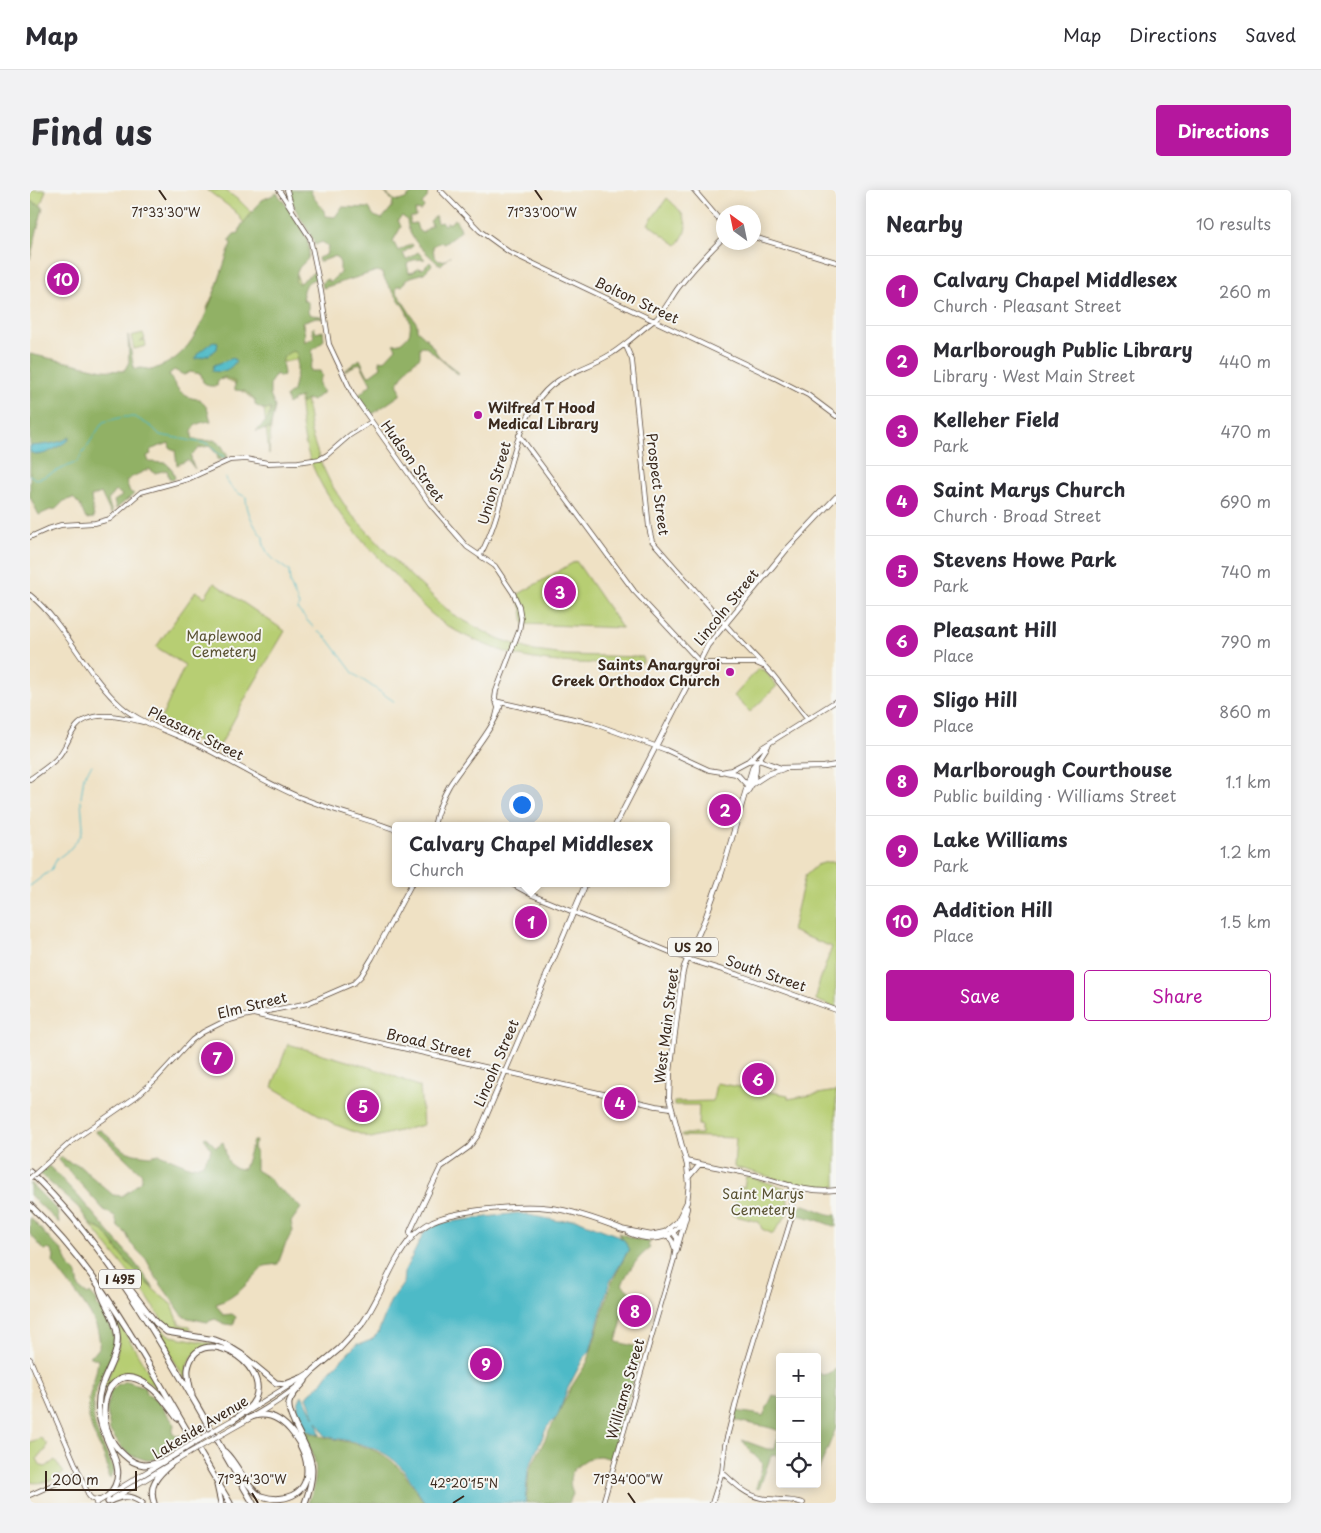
<!DOCTYPE html>
<meta charset="utf-8">
<style>
:root{--surface:#fff;--page:#f2f2f3;--text:#2b2b33;--muted:#7c7c81;--line:#e1e1e2;--accent:#b5179e}
body{margin:0;font-family:"Playpen Sans",sans-serif;background:var(--page);color:var(--text)}
.controls{position:absolute;right:15px;bottom:15px;display:grid;overflow:hidden;border-radius:5px;box-shadow:0 2px 12px #0003}
.controls button{width:45px;height:45px;display:grid;place-items:center;padding:0;border:0;border-bottom:1px solid var(--line);background:var(--surface);color:var(--text);font:25px sans-serif}
.compass{position:absolute;left:686px;top:15px;width:45px;height:45px;border-radius:50%;background:var(--surface);box-shadow:0 2px 12px #0003;rotate:327deg}
.scale{position:absolute;left:15px;bottom:12px;width:92px;box-sizing:border-box;padding-left:5px;border:2px solid #3b2a1e;border-top:0;font-size:14px;line-height:18px;white-space:nowrap;color:#3b2a1e;-webkit-text-stroke:4px #f6f6f2;paint-order:stroke}
.you{position:absolute;left:491px;top:614px;width:18px;height:18px;margin:-12px;border:4px solid #fff;border-radius:50%;background:#1a73e8;box-shadow:0 0 0 8px #1a73e833}
.badge{display:grid;place-items:center;width:32px;height:32px;border-radius:50%;background:var(--accent);color:#fff;font-size:16px;font-weight:700}
.pin{position:absolute;translate:-50% -50%;border:2px solid #fff;box-shadow:0 1px 5px #0006}
.popup{position:absolute;left:362px;top:632px;width:278px;height:65px;box-sizing:border-box;display:grid;place-content:center;border-radius:5px;background:var(--surface);filter:drop-shadow(0 1px 4px #0005);font-size:16px;white-space:nowrap;color:var(--muted)}
.popup b{font-size:19px;color:var(--text)}
.popup::after{content:'';position:absolute;left:50%;top:100%;margin-left:-10px;border:10px solid transparent;border-top-color:var(--surface)}
.list{margin:0;padding:0;list-style:none}
h2{display:flex;justify-content:space-between;align-items:center;height:65px;margin:0;padding:0 20px;font-size:21px}
h2 small{font-size:16px;font-weight:400;color:var(--muted)}
.list li{display:grid;grid-template-columns:32px 1fr auto;gap:15px;align-items:center;box-sizing:border-box;height:70px;padding:0 20px;border-top:1px solid var(--line)}
.list b{display:block;font-size:19px;white-space:nowrap}
.list p{margin:0;font-size:16px;white-space:nowrap;color:var(--muted)}
.list em{font-size:16px;font-style:normal;color:var(--muted)}
.actions{display:flex;gap:10px;padding:15px 20px}
.actions a{flex:1;padding:11px 0;border:1px solid var(--accent);border-radius:5px;text-align:center;font-size:18px;color:var(--accent)}
.actions .main{background:var(--accent);color:#fff}
.icon{flex:none;width:28px;height:28px;fill:none;stroke:currentColor;stroke-width:2;stroke-linecap:round;stroke-linejoin:round}
.map{position:relative;flex:none;width:806px;height:1313px;overflow:hidden;border-radius:5px}
header{display:flex;align-items:center;gap:30px;box-sizing:border-box;height:70px;padding:0 25px;background:var(--surface);border-bottom:1px solid var(--line)}
header strong{font-size:24px}
nav{display:flex;gap:28px;margin-inline-start:auto;font-size:18px}
.intro{display:flex;align-items:center;justify-content:space-between;box-sizing:border-box;height:120px;padding:0 30px}
h1{margin:0;font-size:35px}
.button{padding:12px 22px;border-radius:5px;background:var(--accent);color:#fff;font-size:18px;font-weight:700}
main{display:flex;gap:30px;padding:0 30px}
aside{flex:1;background:var(--surface);border-radius:5px;box-shadow:0 2px 12px #0003}
.map>svg:first-child{display:block}
</style>
<header>
<strong>Map</strong>
<nav><a>Map</a><a>Directions</a><a>Saved</a></nav>
</header>
<div class="intro"><h1>Find us</h1><a class="button">Directions</a></div>
<main>
<div class="map">
<svg width="806" height="1313" viewBox="0 0 806 1313">
<rect width="100%" height="100%" fill="#f6f6f2"/>
<filter id="ink" filterUnits="userSpaceOnUse"><feTurbulence type="fractalNoise" baseFrequency=".02" numOctaves="2"/><feDisplacementMap in="SourceGraphic" scale="10" xChannelSelector="R" yChannelSelector="G"/><feConvolveMatrix kernelMatrix="1 2 1 2 8 2 1 2 1" color-interpolation-filters="sRGB"/></filter>
<filter id="wash" filterUnits="userSpaceOnUse"><feTurbulence type="fractalNoise" baseFrequency=".0096" numOctaves="4" result="noise"/><feDisplacementMap in="SourceGraphic" scale="20" xChannelSelector="R" yChannelSelector="G"/><feGaussianBlur stdDeviation="1.12" result="paint"/><feColorMatrix in="noise" values="0 0 0 0 0 0 0 0 0 0 0 0 0 0 0 0 0 1.4 0 .05"/><feComposite in="paint" operator="in"/></filter>
<g filter="url(#wash)">
<rect width="100%" height="100%" fill="#efe1c4"/>
<path fill="#b7ce73" stroke="#797c48" d="M0,0H16L0,45Z
M177,0H195L211,12L228,29L267,86L275,112L271,113L275,152L277,215L281,243L291,273L301,294L319,322L369,375L422,424L464,447L504,461L536,465L613,467V473C570,473 524,476 482,464C459,457 437,448 416,435C395,421 379,401 362,382C327,344 287,305 275,252C269,225 269,197 268,169L219,180L238,201L241,235L239,264L234,219L203,193L193,188L192,190L153,175L203,164L177,118L202,63L228,52L205,21Z
M637,8C654,23 664,35 647,55L618,34Z
M113,143L115,149L110,151L115,150L116,156L104,159L101,146Z
M546,371L592,438L494,434L492,419L487,405Z
M184,393L255,441L220,500L187,561L129,533L155,475L126,457L166,401L175,407Z
M728,479L734,480L747,496L720,522L704,506Z
M797,672H806V818L786,810L789,793L802,757L762,741L775,686L787,675Z
M258,854L352,881L390,897L393,935L341,948L306,935L242,897Z
M686,893L758,905V909L806,901V997C771,1000 738,985 704,977L706,948L652,946V944H671V935H668L669,915H644V912L683,911Z
M716,986L755,998C762,1028 759,1019 743,1044L732,1039L729,1032L702,1025L709,997L714,998Z
M60,1034L74,1041L94,1068L115,1092L142,1115L150,1135L160,1136L161,1140L144,1137L134,1133L114,1102Z
M87,1129L129,1200H128C115,1188 96,1179 81,1193C77,1196 76,1199 72,1201C82,1177 95,1157 85,1130Z
M127,1137L141,1146L190,1155C171,1155 153,1168 156,1189H155L126,1140Z
M11,1248L17,1254L16,1260L9,1265L7,1269L11,1276L16,1277L25,1270L34,1283C24,1290 11,1295 0,1292V1252Z"/>
<path fill="#91b165" stroke="#666e42" d="M259,0H281C282,10 293,15 296,26L305,27L312,17L339,18L344,26L352,29L362,17L363,11L352,0L364,10L369,11L375,9L386,0H398L397,8L392,13L394,17L391,21L385,20L386,26L380,28V34L386,33L388,40L392,43L402,35L400,31L405,27H407L406,31L408,33L411,32L414,35L418,32L419,34L425,29L430,37L431,41L414,54L411,52L403,56L404,66L409,71L416,70L420,66L411,75L407,73C394,60 378,49 377,30L372,26L368,30L371,37L363,51L368,61L382,54L383,56L373,63L376,70L388,62L395,69L383,70L377,74L379,83L384,82L388,78L393,79L400,72L402,75L394,83L381,87L376,90L372,96H367L366,101L387,134V140L398,150L410,168L429,183L428,184L397,158L393,156L390,157V167L379,176L367,194L370,199V205L341,225L327,207L341,194L330,173L314,181L330,169L337,184L340,185L351,177L349,170L354,171L366,158L363,154L370,153C374,150 380,145 380,140C384,120 357,100 352,83L347,81L293,98L292,93L296,89L300,92L310,83V73L306,66L289,72L288,68L296,65L298,56L292,52L285,55C278,35 262,21 259,0Z
M247,3C259,20 281,42 279,65C278,72 270,74 268,80C266,83 267,88 265,91L268,94L284,82L286,89C275,91 270,101 274,111L278,112V122L281,125L291,126L292,129L286,127L272,132L275,145L273,148L275,152L284,147L282,139L284,137L286,143L293,141L294,150L282,161L283,170L280,178L281,181H290L292,186C287,192 289,197 294,202L282,211L278,209L272,214L271,207H269L258,214L256,206L263,201L267,182V163L263,161C250,166 252,171 254,184L251,187L246,184L240,193V205L245,217L240,239L226,241L238,229L241,219H232L225,215V210L215,201L205,200V192L195,187L188,190L187,196H179L173,192L171,184L160,182L154,185L144,180L139,184C146,198 153,209 170,209L177,218L181,231C170,232 158,235 163,249L174,251L184,250L192,256L198,267L188,270L187,264L179,256L169,258L161,266L162,273L165,279L158,270L147,275L145,260L140,258L139,253L122,259L120,261L121,264L117,266L119,272L136,273L142,279L145,288L143,290L139,288L137,280L125,283L119,279L102,287L96,291L100,302L104,304L86,319L84,311L92,306L90,303L85,301L78,310L82,323L81,324L71,303L61,307L64,328L56,329L50,315L43,308L34,311L26,319L20,320L9,325L0,307V164L73,180L94,181L99,172L98,145L104,179L112,178L122,180C131,176 142,172 149,165C175,142 189,87 201,54L199,50L204,44L209,43L211,36L232,10Z
M0,11L13,17L0,69Z
M71,940L93,960L104,964L120,966L129,964L161,977L172,974L180,963L181,958L174,948L176,947L186,957L193,952C198,967 195,979 214,979L223,951H226L223,958L226,963V980L239,988L245,997L255,1003L271,1018L261,1032L263,1041L255,1055L248,1074L234,1076C221,1090 205,1109 186,1114L193,1125L202,1124L206,1127L203,1135L195,1134L185,1129L177,1132L154,1127L127,1089L116,1069L101,1054L96,1043L88,1037L85,1026L75,1021L28,969L31,967L40,973L47,974L83,1005L92,1006L102,999L111,990L112,984L73,947L65,942V941Z
M19,976L48,1006L98,1064L124,1098L115,1092L94,1068L74,1041L60,1034L48,1017L10,984Z
M0,993L27,1020L29,1033L0,1005Z
M773,1015C784,1017 795,1025 806,1025V1037L787,1030L765,1024L767,1019Z
M0,1027L22,1052L32,1060L40,1077L47,1084L49,1098L58,1105L60,1103L67,1111V1116L74,1120C76,1129 83,1139 84,1149C85,1162 78,1174 72,1185C54,1223 66,1242 83,1277V1282L80,1289L78,1287C79,1267 64,1251 60,1232C54,1209 66,1192 68,1170L59,1166L65,1163L69,1158C74,1129 37,1096 23,1072L24,1067L22,1061L18,1059L14,1060L0,1044Z
M588,1043L609,1050L621,1052L618,1055L620,1058C608,1067 598,1080 592,1095L600,1102L592,1115L591,1134L586,1151L587,1152L612,1158L581,1269C577,1268 573,1266 569,1266C564,1266 558,1268 554,1271C540,1281 537,1287 543,1304L539,1313H496L499,1281L542,1196L558,1171L581,1094L599,1059Z
M806,1179V1238L787,1284V1181L792,1185L797,1184Z
M97,1191L115,1197L117,1204L129,1213L143,1232L144,1235L142,1243L146,1246L152,1245L154,1252L123,1270H116L101,1265L91,1257L80,1241L77,1219L80,1202L87,1195Z
M743,1205L750,1208V1270L745,1265L741,1266L729,1299L726,1298L733,1274L724,1265L712,1250L737,1259H745L749,1241C736,1235 720,1235 705,1230L707,1221C716,1223 724,1223 733,1226Z
M273,1240C288,1247 305,1249 322,1253C362,1263 373,1279 394,1313H278C285,1296 289,1280 282,1262C279,1255 274,1248 273,1240Z"/>
<path fill="#4dbac7" stroke="#447272" d="M183,151L188,153L187,159L179,165L165,169L168,163Z
M203,168L206,171C200,180 193,183 182,181L184,175Z
M40,247L39,250C28,256 13,270 0,262V256C13,255 29,254 40,247Z
M488,1023L529,1031L545,1029L586,1045L594,1050L599,1059L579,1094L560,1161L553,1169L538,1198L527,1227L517,1237L498,1280L495,1313H395C386,1299 377,1282 365,1271C347,1255 318,1251 295,1246L287,1231L290,1245L276,1240C267,1228 264,1219 272,1205L285,1228L277,1207L280,1203L290,1195L300,1181L327,1154H331L341,1150L348,1143L360,1112L373,1094L374,1082L395,1041L409,1034L418,1032Z"/>
<g fill="none" stroke-linecap="round" stroke-linejoin="round">
<path stroke="#4dbac7" stroke-width="1" d="M0,285L5,289L11,288L47,272L73,232L93,227H105L122,237L130,245L179,254L186,262L193,266L194,269
M196,288C199,298 207,303 216,307C216,320 224,338 233,347C233,365 247,372 259,381L260,394L269,415L268,420L283,437
M288,441L298,449L324,484L365,512
M51,608L54,586L62,575
M0,696L21,680L27,669L40,659L51,645L53,637L51,611"/>
</g>
</g>
<g filter="url(#ink)">
<g fill="none" stroke-linecap="round" stroke-linejoin="round">
<g stroke="#564537" stroke-width="5.5">
<path id="secondary" d="M249,0L280,48L291,101L299,154L323,205L400,314L437,357L465,376L483,403L489,416L491,429L489,441L466,501L465,508L468,518L466,526
M257,0L262,17
M410,0L450,41L479,62L747,189L778,205L806,226
M664,0L694,35
M724,47L806,72
M595,154L602,170L619,338L622,351L703,443L743,485L778,529
M489,245L604,401L669,471L671,473H726L733,476
M0,347L18,339L31,335L65,333L80,329L111,302L158,289L200,270L216,269L238,273L268,272L290,269L297,265L320,245L341,232
M450,365C477,317 475,259 506,213C525,183 554,181 581,164C597,154 611,140 626,129C633,123 642,106 648,98C662,80 678,63 694,47
M0,405C37,435 56,485 91,516C110,533 138,541 162,552C198,569 232,591 269,607C301,620 334,628 366,640
M465,511L562,533L636,560L679,580L691,582L701,580L718,571L733,557L806,511
M718,571L729,570L738,556
M0,589C10,582 20,576 28,567C35,559 38,549 44,540C58,518 92,527 113,532
M404,636C407,622 412,608 419,596C430,578 470,531 471,513
M480,693L502,705L657,769L712,786L806,820
M223,824L626,916L641,918
M656,971C679,976 702,980 725,985C751,992 779,1004 806,1000
M7,982L42,951L107,906L126,889L162,850L173,842L193,832L214,826L278,813L324,793L331,786L342,768L382,693
M659,987L670,974
M636,1043L642,1051L645,1059
M0,1169L59,1306L62,1309L69,1310
M692,1282C703,1292 715,1305 731,1308C745,1311 759,1308 773,1313
M0,1305L49,1283
M573,1313L644,1069L647,1048L640,1038
M682,1313L692,1282L695,1255L712,1189L762,1026C763,1016 759,1006 761,995"/>
</g>
<g stroke="#564537" stroke-width="6">
<path id="primary" d="M696,582L707,584L717,595
M721,595L738,584L753,579
M717,602C722,596 727,583 726,574
M585,636L678,455L757,359L806,307
M590,1039L621,1045L635,1042L647,1032L657,1012L659,994L657,975L639,908L640,882L652,786L654,777L675,729L692,682L723,576L729,570L751,578L794,577L806,575
M599,1043C625,1054 650,1049 657,1018
M382,1048L380,1042L383,1035L411,977L439,957L448,945L556,693
M646,1062L656,1027
M331,1135C351,1108 360,1073 382,1047C388,1040 396,1035 403,1031C428,1020 492,1014 520,1018C544,1021 569,1030 592,1039
M215,1223L279,1183
M190,1237L204,1229
M194,1243C225,1225 261,1207 284,1180
M84,1308L159,1263
M66,1313L156,1258"/>
</g>
<g stroke="#564537" stroke-width="7">
<path id="highway" d="M0,982C97,1075 155,1199 223,1313
M0,1015C56,1069 90,1125 129,1192C152,1232 176,1273 200,1313
M97,1095L126,1133L137,1142L185,1150L195,1154L211,1164L246,1193L256,1194L271,1188
M69,1096C72,1113 85,1125 87,1143C90,1163 77,1179 71,1198C68,1207 68,1215 69,1224C72,1255 104,1279 77,1307
M284,1180L309,1159L331,1135
M162,1205C160,1197 157,1187 158,1179C167,1130 241,1173 225,1209C221,1218 211,1225 203,1230
M195,1262C208,1274 215,1297 231,1306C253,1313 277,1306 277,1280C277,1258 256,1224 231,1225C226,1225 221,1227 217,1229
M136,1270C129,1272 121,1275 114,1275C106,1274 99,1270 94,1265C59,1236 73,1166 116,1194C129,1202 138,1216 147,1228
M187,1295L191,1313
M78,1312C91,1306 100,1304 112,1313
M124,1313C118,1295 128,1285 141,1274
M275,1313C288,1277 282,1269 265,1235C262,1228 258,1221 259,1213C261,1204 270,1198 275,1191"/>
</g>
<use href="#secondary" stroke="#fff" stroke-width="4"/>
<use href="#primary" stroke="#fff" stroke-width="4.5"/>
<use href="#highway" stroke="#fff" stroke-width="5"/>
<g stroke="#564537" stroke-width="5.5" stroke-linecap="butt">
<path id="secondary-bridge" d="M0,988L7,982"/>
</g>
<g stroke="#564537" stroke-width="6" stroke-linecap="butt">
<path id="primary-bridge" d="M156,1258L190,1237
M159,1263L194,1243"/>
</g>
<use href="#secondary-bridge" stroke="#fff" stroke-width="4"/>
<use href="#primary-bridge" stroke="#fff" stroke-width="4.5"/>
</g>
</g>
<path fill="none" stroke="#3b2a1e" stroke-width="2" d="M129,0L136,10M505,0L512,10M222,1303L228,1313M598,1303L605,1313M423,1313L434,1306"/>
<g fill="#b5179e" stroke="#f6f6f2" stroke-width="2">
<circle cx="448" cy="225" r="5"/>
<circle cx="700" cy="482" r="5"/>
</g>
<g text-anchor="middle" dominant-baseline="central" stroke-width="4" stroke-linejoin="round" paint-order="stroke">
<g fill="#f6f6f2" stroke="#73675e" stroke-width="1">
<rect x="638" y="747.5" width="50" height="19" rx="4"/>
<rect x="69" y="1079.5" width="42" height="19" rx="4"/>
</g>
<g font-size="12" font-weight="bold" fill="#3b2a1e">
<text x="663" y="757">US 20</text>
<text x="90" y="1089">I 495</text>
</g>
<g font-size="14" fill="#3b2a1e" stroke="#f6f6f2">
<text transform="translate(607 110) rotate(25)">Bolton Street</text>
<text transform="translate(383 271) rotate(54)">Hudson Street</text>
<text transform="translate(464 293) rotate(-74)">Union Street</text>
<text transform="translate(628 294) rotate(83)">Prospect Street</text>
<text transform="translate(696 417) rotate(-51)">Lincoln Street</text>
<text transform="translate(166 543) rotate(26)">Pleasant Street</text>
<text transform="translate(736 783) rotate(19)">South Street</text>
<text transform="translate(222 815) rotate(-14)">Elm Street</text>
<text transform="translate(636 836) rotate(-83)">West Main Street</text>
<text transform="translate(399 853) rotate(13)">Broad Street</text>
<text transform="translate(466 873) rotate(-67)">Lincoln Street</text>
<text transform="translate(595 1199) rotate(-74)">Williams Street</text>
<text transform="translate(170 1237) rotate(-31)">Lakeside Avenue</text>
</g>
<g font-size="14" font-weight="bold" fill="#3b2a1e" stroke="#f6f6f2" text-anchor="start">
<text x="458" y="217">Wilfred T Hood<tspan x="458" dy="16">Medical Library</tspan></text>
<text x="690" y="474" text-anchor="end">Saints Anargyroi<tspan x="690" dy="16">Greek Orthodox Church</tspan></text>
</g>
<g font-size="14" fill="#5a5333" stroke="#f6f6f2">
<text x="194" y="445">Maplewood<tspan x="194" dy="16">Cemetery</tspan></text>
<text x="733" y="1003">Saint Marys<tspan x="733" dy="16">Cemetery</tspan></text>
</g>
</g>
<g font-size="12" text-anchor="middle" fill="#3b2a1e" stroke="#f6f6f2" stroke-width="4" stroke-linejoin="round" paint-order="stroke">
<text x="136" y="27">71°33'30"W</text>
<text x="512" y="27">71°33'00"W</text>
<text x="222" y="1294">71°34'30"W</text>
<text x="598" y="1294">71°34'00"W</text>
<text x="434" y="1298">42°20'15"N</text>
</g>
</svg>
<div class="controls">
<button>+</button>
<button>−</button>
<button><svg class="icon" aria-label="locate" viewBox="0 0 24 24"><circle cx="12" cy="12" r="6"/><path d="M12 2v4M12 18v4M2 12h4M18 12h4"/></svg></button>
</div>
<svg class="compass" viewBox="-18 -18 36 36"><path d="M0-13l5 13h-10z" fill="#e53935"/><path d="M0 13l5-13h-10z" fill="#7c7c81"/></svg>
<div class="scale">200 m</div>
<div class="you"></div>
<div class="pin badge" style="left:501px;top:732px">1</div>
<div class="popup"><b>Calvary Chapel Middlesex</b>Church</div>
<div class="pin badge" style="left:695px;top:620px">2</div>
<div class="pin badge" style="left:530px;top:402px">3</div>
<div class="pin badge" style="left:590px;top:913px">4</div>
<div class="pin badge" style="left:333px;top:916px">5</div>
<div class="pin badge" style="left:728px;top:889px">6</div>
<div class="pin badge" style="left:187px;top:868px">7</div>
<div class="pin badge" style="left:605px;top:1121px">8</div>
<div class="pin badge" style="left:456px;top:1174px">9</div>
<div class="pin badge" style="left:33px;top:89px">10</div>
</div>
<aside>
<h2>Nearby<small>10 results</small></h2>
<ul class="list">
<li><span class="badge">1</span><div><b>Calvary Chapel Middlesex</b><p>Church · Pleasant Street</p></div><em>260 m</em></li>
<li><span class="badge">2</span><div><b>Marlborough Public Library</b><p>Library · West Main Street</p></div><em>440 m</em></li>
<li><span class="badge">3</span><div><b>Kelleher Field</b><p>Park</p></div><em>470 m</em></li>
<li><span class="badge">4</span><div><b>Saint Marys Church</b><p>Church · Broad Street</p></div><em>690 m</em></li>
<li><span class="badge">5</span><div><b>Stevens Howe Park</b><p>Park</p></div><em>740 m</em></li>
<li><span class="badge">6</span><div><b>Pleasant Hill</b><p>Place</p></div><em>790 m</em></li>
<li><span class="badge">7</span><div><b>Sligo Hill</b><p>Place</p></div><em>860 m</em></li>
<li><span class="badge">8</span><div><b>Marlborough Courthouse</b><p>Public building · Williams Street</p></div><em>1.1 km</em></li>
<li><span class="badge">9</span><div><b>Lake Williams</b><p>Park</p></div><em>1.2 km</em></li>
<li><span class="badge">10</span><div><b>Addition Hill</b><p>Place</p></div><em>1.5 km</em></li>
</ul>
<div class="actions"><a class="main">Save</a><a>Share</a></div>
</aside>
</main>
